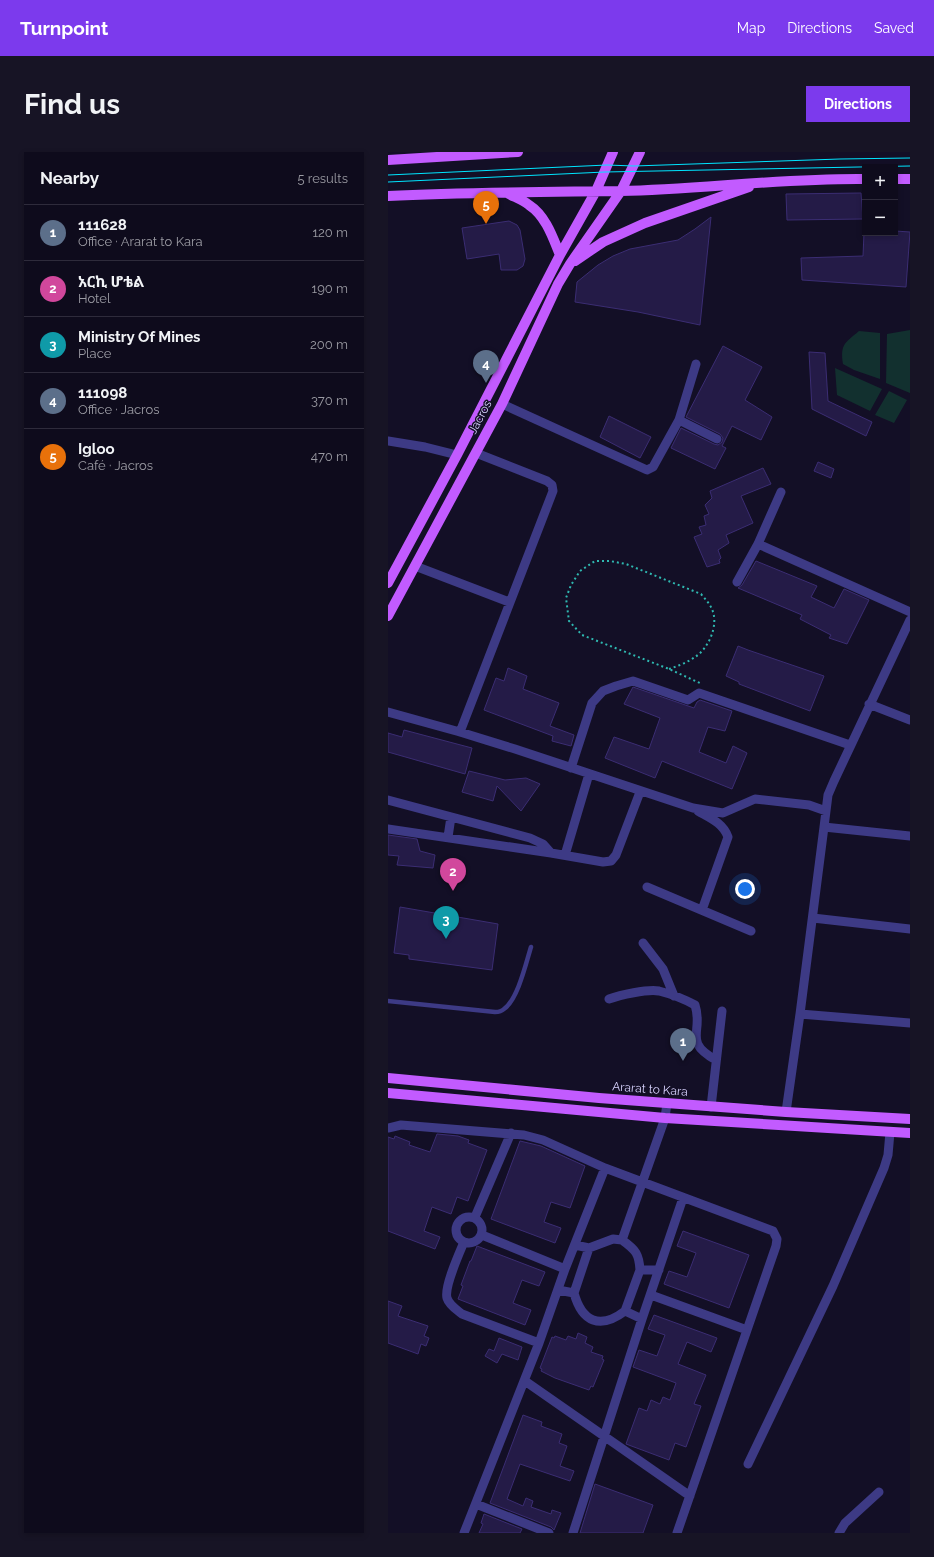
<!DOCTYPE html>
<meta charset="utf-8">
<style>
:root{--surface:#0e0b1c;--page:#171425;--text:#f1f3f6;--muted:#9b9ba3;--line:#2e2b3b;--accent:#7c3aed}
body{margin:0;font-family:Raleway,"Noto Sans Ethiopic",sans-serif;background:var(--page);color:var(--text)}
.controls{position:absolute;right:12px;top:12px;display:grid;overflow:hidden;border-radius:0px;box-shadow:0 2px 6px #0003}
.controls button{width:36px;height:36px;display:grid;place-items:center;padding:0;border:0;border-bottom:1px solid var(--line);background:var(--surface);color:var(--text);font:20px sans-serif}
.you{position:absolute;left:357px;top:737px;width:14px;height:14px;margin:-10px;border:3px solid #fff;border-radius:50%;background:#1a73e8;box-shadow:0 0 0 6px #1a73e833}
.badge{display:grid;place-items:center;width:26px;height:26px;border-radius:50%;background:var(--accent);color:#fff;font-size:13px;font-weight:700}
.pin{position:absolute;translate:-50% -33px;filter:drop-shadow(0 1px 2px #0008)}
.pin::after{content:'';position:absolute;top:21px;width:14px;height:12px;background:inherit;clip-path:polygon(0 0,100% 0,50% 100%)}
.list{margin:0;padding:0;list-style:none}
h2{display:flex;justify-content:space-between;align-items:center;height:52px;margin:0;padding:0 16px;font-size:17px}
h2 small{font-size:13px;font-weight:400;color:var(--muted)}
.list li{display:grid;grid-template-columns:26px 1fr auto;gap:12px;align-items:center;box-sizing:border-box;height:56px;padding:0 16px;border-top:1px solid var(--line)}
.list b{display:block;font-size:15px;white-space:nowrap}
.list p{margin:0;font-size:13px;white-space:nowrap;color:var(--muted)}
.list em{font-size:13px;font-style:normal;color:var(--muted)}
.map{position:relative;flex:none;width:522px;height:1381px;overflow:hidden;border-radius:0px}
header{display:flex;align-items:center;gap:24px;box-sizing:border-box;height:56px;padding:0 20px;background:var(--accent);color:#fff}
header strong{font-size:19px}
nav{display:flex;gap:22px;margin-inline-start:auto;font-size:14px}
.intro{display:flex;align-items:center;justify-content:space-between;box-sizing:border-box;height:96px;padding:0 24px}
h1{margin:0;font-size:28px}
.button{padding:10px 18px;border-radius:0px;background:var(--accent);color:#fff;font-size:14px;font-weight:700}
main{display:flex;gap:24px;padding:0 24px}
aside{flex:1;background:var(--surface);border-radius:0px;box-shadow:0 2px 6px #0003}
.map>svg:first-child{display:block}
</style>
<header>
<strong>Turnpoint</strong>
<nav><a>Map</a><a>Directions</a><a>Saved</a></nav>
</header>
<div class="intro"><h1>Find us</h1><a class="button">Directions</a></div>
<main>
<aside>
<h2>Nearby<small>5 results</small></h2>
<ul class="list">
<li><span class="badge" style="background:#5c6f8a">1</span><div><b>111628</b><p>Office · Ararat to Kara</p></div><em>120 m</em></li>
<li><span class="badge" style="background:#d1479c">2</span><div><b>አርኪ ሆቴል</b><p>Hotel</p></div><em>190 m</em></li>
<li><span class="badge" style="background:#0f9aa8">3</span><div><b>Ministry Of Mines</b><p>Place</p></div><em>200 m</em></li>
<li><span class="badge" style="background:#5c6f8a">4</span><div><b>111098</b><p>Office · Jacros</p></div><em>370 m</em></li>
<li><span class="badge" style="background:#e8710a">5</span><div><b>Igloo</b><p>Café · Jacros</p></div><em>470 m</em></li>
</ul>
</aside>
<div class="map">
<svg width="522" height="1381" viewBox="0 0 522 1381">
<rect width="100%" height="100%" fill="#130f26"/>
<path fill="#12302f" d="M522,178V241L498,231L499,182Z
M471,179L492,181V227L466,218L455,212C452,192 457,191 471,179Z
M447,216L494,237L482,259L449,243Z
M501,239L519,248L506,271L487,263Z"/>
<path fill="#241b47" stroke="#3b2d73" d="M473,41L475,67L399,68L398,42Z
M323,65L312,173L250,160L187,150L189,130L210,113L225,104L242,97L290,88L307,77Z
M121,69L129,73L132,78L137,107L135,114L129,118H113L111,102L79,107L74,76Z
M507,79L522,80L518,135L414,128L413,106L475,104L476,81H507Z
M335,194L374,215L357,248L384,265L373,288L344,274L334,294L338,296L327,317L283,296L293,276L326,292L330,293L334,290L335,286L332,282L298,265Z
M421,200L437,201L440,249L484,270L478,284L424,257Z
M221,264L263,285L252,306L212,285Z
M430,310L446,317L443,326L426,319Z
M375,316L383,332L353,344L365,371L338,383L341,391L330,398L333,406L331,408L332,411L319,415L306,385L314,382L311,375L318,373L316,364L321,362L317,353L324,346L322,339Z
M368,409L429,434L423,445L446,456L456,437L481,448L459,492L441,486L443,483L412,467L414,463L350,436L354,433Z
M350,494L360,498L436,524L422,559L351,532V530L338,524Z
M120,516L139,524L135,537L171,551L162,574L186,583L183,594L164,589L165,584L96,558L108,526L116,529Z
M245,535L306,556L309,550L312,548L344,559L337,579L320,575L311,600L338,611L345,594L359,601L344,637L274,609L267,626L217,606L226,585L261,597L272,566L236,552Z
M16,578L84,596L77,622L0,600V581L14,585Z
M81,619L117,628L138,626L152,632L133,659L109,634L105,649L74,640Z
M0,683L29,687L32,699L47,703L45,716L9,713L11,704L0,703Z
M12,755L110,772L104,818L21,807V803L6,801Z
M49,982L70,984L81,988L80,991L99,998L80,1049L69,1045L63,1062L44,1055L36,1079L52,1085L47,1097L0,1079V985L6,987L7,984L22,990L21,993L42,1000Z
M132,989L153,994L197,1014L182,1056L163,1050L156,1070L173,1076L167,1091L103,1067Z
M295,1079L361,1103L341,1156L276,1132L281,1119L299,1125L308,1101L289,1094Z
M89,1094L157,1120L151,1134L134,1128L125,1151L143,1158L137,1173L70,1147L75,1134L73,1133L82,1109H83Z
M0,1149L14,1154L10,1164L40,1174L36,1184L41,1186L38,1194L33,1192L30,1202L0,1191Z
M266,1163L329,1186L323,1200L299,1190L290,1212L318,1223L306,1252L313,1254L298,1295L287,1291L281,1308L238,1292L251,1256L259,1259L263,1248L272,1252L275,1245L282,1248L288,1231L245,1215L251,1198L269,1204L277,1183L260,1177Z
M190,1181L199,1185L197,1191L205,1195L203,1200L215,1204L214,1207L216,1208L205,1235L203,1234L201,1238L167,1226L153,1219L154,1217L152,1216L164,1185L166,1186L167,1184L178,1188L180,1184L188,1187Z
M111,1186L134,1195L130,1208L114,1202L109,1211L97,1204L101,1197L106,1199Z
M135,1263L154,1270L153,1274L174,1282L171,1291L179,1294L172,1314L186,1319L182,1329L132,1312L119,1347L135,1354L138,1346L145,1349L143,1355L163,1362L164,1358L173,1361L166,1378L163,1375L102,1351Z
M207,1332L265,1353L255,1381H192Z
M96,1362L134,1377L132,1381H91L95,1372L93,1371Z"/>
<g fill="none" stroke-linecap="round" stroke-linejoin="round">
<path stroke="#2fb8b0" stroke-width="2" stroke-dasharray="2 3" stroke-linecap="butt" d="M281,517C290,514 300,510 307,505C320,497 330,475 325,460C323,453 318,448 313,442L238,412L222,409H207L192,419L183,433L178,446L181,469L194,483L281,517L314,532"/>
<path stroke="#3d3a85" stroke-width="4.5" d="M0,849L107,860C110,860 114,859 116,857C130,847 138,811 143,795"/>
<path stroke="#3d3a85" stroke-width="9" d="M114,252L259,318L265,315L291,268L329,287
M291,268L308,212
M0,289L37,295L69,303
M370,392L522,460
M27,414L121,450
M349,430L370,392L393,340
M481,552L522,568
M0,560L72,580L127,597L305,656L335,661L367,647L421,653L438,659
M72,580L165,339L164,333L159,329L88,301
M183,616L204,551L215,539L228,534L245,529L300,548L311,541L462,593
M0,648L142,686L155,692L163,701
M310,659C322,666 335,671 340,685L314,758
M436,675L440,643L446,629L522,468
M0,677L163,701L215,710L223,709L228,703L252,640
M522,684L436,675L412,862L522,871
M60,685L63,665
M177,703L201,622
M259,735L363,779
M425,766L522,777
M255,791L275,817L286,844
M221,847C232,843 259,837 271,839C283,842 296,847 307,853C316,880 294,889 328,908
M323,955L334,859
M398,960L412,862
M0,976L13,973L136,983L155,988L217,1016L385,1079L389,1087L388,1094L289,1381
M68 1078a13 13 0 1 1 26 0a13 13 0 1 1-26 0Z
M87,1065L123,981
M94,1083L177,1117
M234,1088C248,1098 251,1102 252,1118
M76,1090C71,1102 56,1135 59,1146C61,1153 69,1158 74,1162L151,1191
M201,1096L225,1087L234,1088L277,966L279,951
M170,1138L186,1141C194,1170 212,1178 237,1159
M186,1141L201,1096L187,1093
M263,1143L359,1178
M254,1167L237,1159L252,1118H271
M137,1229L302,1344
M360,1312L445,1134L496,1016L500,1003L502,980
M88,1352L161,1381
M76,1381L151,1191L177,1117L217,1016
M185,1381L254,1167L295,1046
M451,1381L457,1371L491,1340"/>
<path stroke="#c25bff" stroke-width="10" d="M0,8L130,0
M507,27H522
M119,41C126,45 135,48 141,53C158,64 165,86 172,103
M0,44C78,40 155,40 233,39C314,37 395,26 477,27
M187,109L215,90L257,71L361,35
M0,431L69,303L172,103L208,39L225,0
M0,464L114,252L170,132L182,112L233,39L252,0
M0,926L211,946L398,960L522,967
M0,941L277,966L522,981"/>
<path stroke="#00e5ff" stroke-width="1" d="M0,23L219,13L246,14L452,7L522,6
M0,30L217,20L522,14"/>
</g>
<g text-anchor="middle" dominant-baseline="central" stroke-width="3" stroke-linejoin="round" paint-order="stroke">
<g font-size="12" fill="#d9d4ff" stroke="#130f26">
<text transform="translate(92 265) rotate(-62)">Jacros</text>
<text transform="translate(262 937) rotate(4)">Ararat to Kara</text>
</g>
</g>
</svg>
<div class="controls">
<button>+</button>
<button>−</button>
</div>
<div class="you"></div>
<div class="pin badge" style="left:295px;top:909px;background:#5c6f8a">1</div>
<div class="pin badge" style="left:65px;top:739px;background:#d1479c">2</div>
<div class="pin badge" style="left:58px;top:787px;background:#0f9aa8">3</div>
<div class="pin badge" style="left:98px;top:231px;background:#5c6f8a">4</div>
<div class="pin badge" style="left:98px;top:72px;background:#e8710a">5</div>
</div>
</main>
